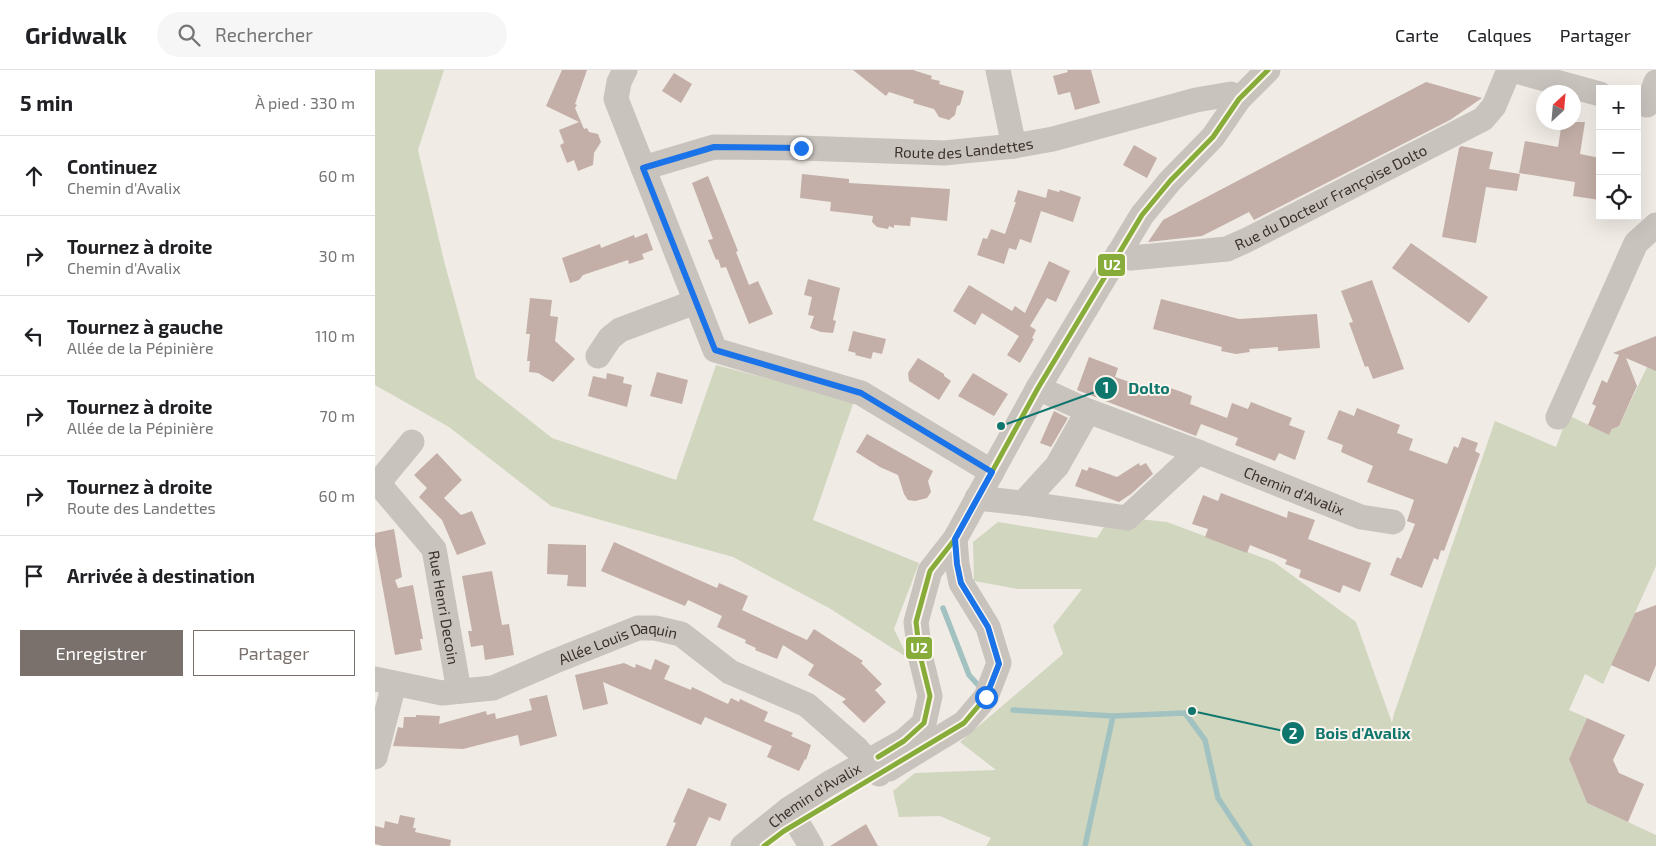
<!DOCTYPE html>
<html lang="fr">
<meta charset="utf-8">
<style>
:root{--surface:#fff;--page:#f6f6f6;--text:#202124;--muted:#757577;--line:#e0e0e0;--accent:#7a716c}
body{margin:0;font-family:"Exo 2",sans-serif;background:var(--page);color:var(--text)}
.controls{position:absolute;right:15px;top:15px;display:grid;overflow:hidden;border-radius:0px;box-shadow:0 5px 20px #0002}
.controls button{width:45px;height:45px;display:grid;place-items:center;padding:0;border:0;border-bottom:1px solid var(--line);background:var(--surface);color:var(--text);font:25px sans-serif}
.compass{position:absolute;left:1161px;top:15px;width:45px;height:45px;border-radius:50%;background:var(--surface);box-shadow:0 5px 20px #0002;rotate:26deg}
.stop{position:absolute;width:15px;height:15px;margin:-11px;border:4px solid #1a73e8;border-radius:50%;background:#fff}
.stop.end{background:#1a73e8;border-color:#fff;box-shadow:0 1px 5px #0008}
.list{margin:0;padding:0;list-style:none}
h2{display:flex;justify-content:space-between;align-items:center;height:65px;margin:0;padding:0 20px;font-size:21px}
h2 small{font-size:16px;font-weight:400;color:var(--muted)}
.list li{display:grid;grid-template-columns:32px 1fr auto;gap:15px;align-items:center;box-sizing:border-box;height:80px;padding:0 20px;border-top:1px solid var(--line)}
.list b{display:block;font-size:19px;white-space:nowrap}
.list p{margin:0;font-size:16px;white-space:nowrap;color:var(--muted)}
.list em{font-size:16px;font-style:normal;color:var(--muted)}
.actions{display:flex;gap:10px;padding:15px 20px}
.actions a{flex:1;padding:11px 0;border:1px solid var(--accent);border-radius:0px;text-align:center;font-size:18px;color:var(--accent)}
.actions .main{background:var(--accent);color:#fff}
.icon{flex:none;width:28px;height:28px;fill:none;stroke:currentColor;stroke-width:2;stroke-linecap:round;stroke-linejoin:round}
.map{position:relative;flex:none;width:1281px;height:776px;overflow:hidden}
header{display:flex;align-items:center;gap:30px;box-sizing:border-box;height:70px;padding:0 25px;background:var(--surface);border-bottom:1px solid var(--line)}
header strong{font-size:24px}
nav{display:flex;gap:28px;margin-inline-start:auto;font-size:18px}
.search{width:350px;height:45px;background:var(--page);display:flex;align-items:center;gap:12px;box-sizing:border-box;padding:0 18px;border-radius:28px;color:var(--muted);font-size:19px}
main{display:flex}
aside{flex:1;background:var(--surface)}
.map>svg:first-child{display:block}
</style>
<header>
<strong>Gridwalk</strong>
<div class="search"><svg class="icon" aria-label="search" viewBox="0 0 24 24"><circle cx="10" cy="10" r="6"/><path d="M15 15l6 6"/></svg>Rechercher</div>
<nav><a>Carte</a><a>Calques</a><a>Partager</a></nav>
</header>
<main>
<aside>
<h2>5 min<small>À pied · 330 m</small></h2>
<ul class="list">
<li><svg class="icon" aria-label="ahead" viewBox="0 0 24 24"><path d="M12 20V5M6 11l6-6 6 6"/></svg><div><b>Continuez</b><p>Chemin d'Avalix</p></div><em>60 m</em></li>
<li><svg class="icon" aria-label="right" viewBox="0 0 24 24"><path d="M7 20v-9h11M14 6l5 5-5 5"/></svg><div><b>Tournez à droite</b><p>Chemin d'Avalix</p></div><em>30 m</em></li>
<li><svg class="icon" aria-label="left" viewBox="0 0 24 24"><path d="M17 20v-9H6M10 6l-5 5 5 5"/></svg><div><b>Tournez à gauche</b><p>Allée de la Pépinière</p></div><em>110 m</em></li>
<li><svg class="icon" aria-label="right" viewBox="0 0 24 24"><path d="M7 20v-9h11M14 6l5 5-5 5"/></svg><div><b>Tournez à droite</b><p>Allée de la Pépinière</p></div><em>70 m</em></li>
<li><svg class="icon" aria-label="right" viewBox="0 0 24 24"><path d="M7 20v-9h11M14 6l5 5-5 5"/></svg><div><b>Tournez à droite</b><p>Route des Landettes</p></div><em>60 m</em></li>
<li><svg class="icon" aria-label="arrive" viewBox="0 0 24 24"><path d="M6 21V4h12l-3 4 3 4H6"/></svg><div><b>Arrivée à destination</b></div></li>
</ul>
<div class="actions"><a class="main">Enregistrer</a><a>Partager</a></div>
</aside>
<div class="map">
<svg width="1281" height="776" viewBox="0 0 1281 776">
<rect width="100%" height="100%" fill="#f0ebe5"/>
<path fill="#d1d6bf" d="M0,0H69L43,80L69,191L101,308L177,368L301,410L341,295L479,331L438,450L544,493L519,559L533,588L454,538L358,487L176,436L74,357L0,315Z
M1272,297L1281,298V496L1228,614L1210,604L1194,640L1212,648L1194,689L1212,733L1281,765V776H611L616,768L565,746L524,747L518,721L540,703L621,700L585,672L688,584L678,556L707,519H643L599,511L598,472L623,452L722,468L736,446L792,452L899,492L981,552L1017,653L1019,644L1120,351L1181,377L1193,345L1234,365L1238,358L1244,356Z"/>
<g fill="none" stroke-linecap="round" stroke-linejoin="round">
<path stroke="#a1c2c1" stroke-width="5.5" d="M568,538L594,605L604,616
M638,640L738,646
M710,776L738,646L810,643L830,670L843,728L875,776"/>
</g>
<path fill="#c3afa7" d="M187,0H212L200,34L202,35L200,38L209,59L212,58L214,62L223,64L226,72L219,83L218,95L203,101L199,90L192,93L185,75L189,73L184,60L204,52L171,36Z
M478,0H538L557,6L556,9L565,11L564,14L589,21L585,35L582,36L580,45L574,50L564,47L559,39L538,33L539,30L514,22L511,26Z
M692,0H716L725,33L700,40L695,22L683,25L678,6L693,2Z
M299,3L317,14L306,33L287,21Z
M1051,12L1107,28L1075,50L879,150L874,142L827,166L773,172L788,150Z
M1187,52H1210L1205,84L1225,88V130L1198,126L1200,112L1144,103L1150,71L1183,77Z
M759,75L782,88L772,108L748,95Z
M1086,76L1118,82L1114,99L1145,104L1142,121L1111,117L1101,173L1067,167L1084,78Z
M427,104L474,109V113L575,119L572,151L536,147L535,156L519,155V158L514,156L513,159L502,157L497,152L498,146L455,141L456,132L425,128Z
M333,106L363,181L361,182L374,215L383,211L398,244L374,254L351,197L346,198L343,189L341,190L333,170L338,169L317,113Z
M673,119L684,122L685,120L706,127L698,152L666,141L656,173L645,169L641,180L634,178L629,194L602,185L608,168L612,169L616,159L630,164L641,132H639L643,120L671,128Z
M272,163L278,180L267,184L269,189L254,194L253,190L208,205L204,210L195,213L187,188L225,174L226,178L259,165L260,168Z
M1036,173L1113,227L1094,253L1017,198Z
M674,191L695,201L681,232L672,228L655,256L661,260L657,268L659,269L645,293L632,285L644,266L607,243L600,255L578,241L594,215L637,241L640,236L650,243Z
M433,209L465,218L458,250L461,251L458,263L446,262L435,258L439,246L433,245L437,227L429,225Z
M997,210L1029,299L998,309L993,296L990,297L974,253L978,252L966,221Z
M155,228L177,230L175,246L183,247L180,271L200,289L178,312L163,303L154,302L155,291H152L155,264H151Z
M786,229L864,249L942,244L945,278L903,281V277L874,279L875,282L861,284L846,281L847,277L778,259Z
M478,261L511,269L507,284L498,282L496,289L480,285L481,283L473,281Z
M1281,266V301L1251,288L1262,316L1244,356L1237,359L1234,365L1213,355L1221,336L1217,334L1227,310L1232,313L1244,285L1238,283Z
M714,287L743,298L740,307L772,318L775,311L804,321L817,326L815,334L852,348L857,333L873,339L876,332L917,348L914,355L930,361L920,390L904,383L900,391L860,375L863,368L826,354L821,366L702,320Z
M543,288L569,304V306L576,311L564,330L534,311L533,303Z
M282,302L313,310L307,334L275,326Z
M232,303L249,307L248,313L257,315L252,337L213,326L218,306L231,309Z
M598,303L633,324L619,346L583,326Z
M982,338L1025,355L1022,363L1038,369L1034,380L1072,394L1079,376L1083,378L1087,367L1103,373L1100,381L1105,384L1069,481L1066,480L1063,490L1059,488L1047,518L1015,505L1022,487L1026,489L1040,454L1032,451L1039,430L992,412L998,396L966,382L968,375L952,369L964,340L979,346Z
M679,341L693,348L676,377L665,373Z
M492,364L558,401L553,411L556,422L552,428L540,431L533,430L529,424L523,405L505,397L481,382Z
M62,383L87,410L69,428L86,445L97,441L111,474L82,485L67,450L44,427L52,418L39,405Z
M764,393L765,396L771,393L778,404L756,424L744,432L700,416L707,399L712,401L714,397L742,407Z
M846,423L912,448L913,441L940,450L933,469L996,493L985,522L968,515L965,523L924,507L926,500L910,494L912,490L875,475L872,483L830,467L833,459L817,454L828,425L843,431Z
M19,459L27,507L20,510L23,518L38,515L48,569H45L47,580L20,585L0,475V463Z
M239,472L342,518L344,513L373,526L367,540L432,570L439,559L488,591L486,593L507,614L500,620L511,632L489,653L467,632L471,629L433,605L439,595L408,575L402,589L380,580L381,578L370,573L371,570L342,557L347,546L313,530L310,536L226,501Z
M173,474L211,475V517L192,516L193,505L172,504Z
M117,501L127,555L134,554L139,585L110,590L108,575L96,577L93,561H97L87,506Z
M1281,535V595L1274,612L1236,595L1260,543Z
M280,589L295,596L289,609L316,620L317,617L353,634L356,628L364,632L365,629L393,642L389,651L418,663L416,666L436,675L431,690L430,689L424,701L392,687L397,676L330,647L326,655L228,612L233,634L208,640L200,605L249,593L260,598L261,594L276,600Z
M172,625L182,666L145,676L143,665L88,679L18,676L23,657L28,658L29,647H41V645L65,646L64,654L111,641L112,645L120,643L121,649L157,640L154,629Z
M1212,648L1250,665L1238,690L1244,703L1269,714L1253,752L1212,733L1194,689Z
M313,718L352,734L345,751L334,747L321,776H291L301,753L298,752Z
M25,745L40,748L38,758H41L40,762L76,770L75,776H8L0,774V756L9,758L10,751L23,754Z
M491,754L503,776H455Z"/>
<g fill="none" stroke-linecap="round" stroke-linejoin="round">
<g stroke="#c9c3be" stroke-width="25">
<path d="M250,0L244,12L241,29L340,280L486,323L617,402"/>
<path d="M623,0L639,76"/>
<path d="M1137,0L1225,24"/>
<path d="M1272,35L1281,12"/>
<path id="s1" d="M268,98L339,77L426,78L569,83L639,76L678,69L821,30L856,24L864,29"/>
<path id="s2" d="M743,184L756,188L852,179L872,170L1108,49L1119,36L1134,0"/>
<path d="M223,286L235,268L245,260L320,232"/>
<path id="s3" d="M663,318L713,341L823,382L986,447L1018,452"/>
<path d="M713,341L682,396L648,433L752,448L823,382"/>
<path d="M1183,347L1261,173L1281,155"/>
<path d="M3,413L37,372"/>
<path id="s4" d="M0,414L3,413L59,479L84,621"/>
<path d="M602,428L648,433"/>
<path id="s5" d="M0,609L67,623L118,618L178,592L263,558H280L306,564L355,602L432,635L482,679L504,704"/>
<path d="M0,687L19,614"/>
<path d="M514,699L589,653L611,627L624,593L613,557L586,513L582,494L580,469"/>
<path d="M414,739L436,776"/>
<path id="s6" d="M368,776L414,739L453,714L529,671L549,653L555,626L545,585L541,552L555,501L580,469L663,318L767,145L795,111L838,67L864,29L893,0"/>
</g>
<g stroke="#fbf5ee" stroke-width="9">
<path id="bus-1" d="M503,687L529,671L549,653L555,626L545,585L541,552L555,501L580,469L587,456
M389,776L409,761L589,653L611,627L624,593L613,557L586,513L582,494L580,469L663,318L767,145L795,111L838,67L864,29L893,0"/>
</g>
<use href="#bus-1" stroke="#87ac3a" stroke-width="5"/>
</g>
<g fill="none" stroke-linecap="round" stroke-linejoin="round">
<path stroke="#1a73e8" stroke-width="6" d="M426,78L339,77L268,98L340,280L486,323L617,402L580,469L582,494L586,513L613,557L624,594L611,627"/>
</g>
<g text-anchor="middle" dominant-baseline="central" stroke-width="4" stroke-linejoin="round" paint-order="stroke">
<g font-size="15" fill="#3b302b" stroke="#fbf5ee">
<text stroke="none"><textPath href="#s1" startOffset="324">Route des Landettes</textPath></text>
<text stroke="none"><textPath href="#s2" startOffset="226">Rue du Docteur Françoise Dolto</textPath></text>
<text stroke="none"><textPath href="#s3" startOffset="276">Chemin d'Avalix</textPath></text>
<text stroke="none"><textPath href="#s4" startOffset="149">Rue Henri Decoin</textPath></text>
<text stroke="none"><textPath href="#s5" startOffset="254">Allée Louis Daquin</textPath></text>
<text stroke="none"><textPath href="#s6" startOffset="88">Chemin d'Avalix</textPath></text>
</g>
</g>
<path fill="none" stroke="#0f766e" stroke-width="2" d="M626 356L731 318M817 641L918 663"/>
<g fill="#0f766e" stroke="#fbf5ee" stroke-width="2">
<circle cx="626" cy="356" r="5"/>
<circle cx="817" cy="641" r="5"/>
<circle cx="731" cy="318" r="12"/>
<circle cx="918" cy="663" r="12"/>
</g>
<g font-size="15" text-anchor="middle" font-weight="bold" fill="#fff">
<text x="731" y="323">1</text>
<text x="918" y="669">2</text>
</g>
<g font-size="16" text-anchor="middle" font-weight="bold" fill="#0f766e" stroke="#fbf5ee" stroke-width="4" stroke-linejoin="round" paint-order="stroke">
<text x="774" y="324">Dolto</text>
<text x="988" y="669">Bois d'Avalix</text>
</g>
<g stroke="#fbf5ee" stroke-width="2">
<rect x="722" y="183" width="29" height="24" rx="5" fill="#87ac3a"/>
<rect x="530" y="566" width="28" height="24" rx="5" fill="#87ac3a"/>
</g>
<g font-size="14" text-anchor="middle" font-weight="bold" fill="#fff">
<text x="737" y="200">U2</text>
<text x="544" y="583">U2</text>
</g>
</svg>
<div class="controls">
<button>+</button>
<button>−</button>
<button><svg class="icon" aria-label="locate" viewBox="0 0 24 24"><circle cx="12" cy="12" r="6"/><path d="M12 2v4M12 18v4M2 12h4M18 12h4"/></svg></button>
</div>
<svg class="compass" viewBox="-18 -18 36 36"><path d="M0-13l5 13h-10z" fill="#e53935"/><path d="M0 13l5-13h-10z" fill="#757577"/></svg>
<div class="stop" style="left:611px;top:627px"></div>
<div class="stop end" style="left:426px;top:78px"></div>
</div>
</main>
